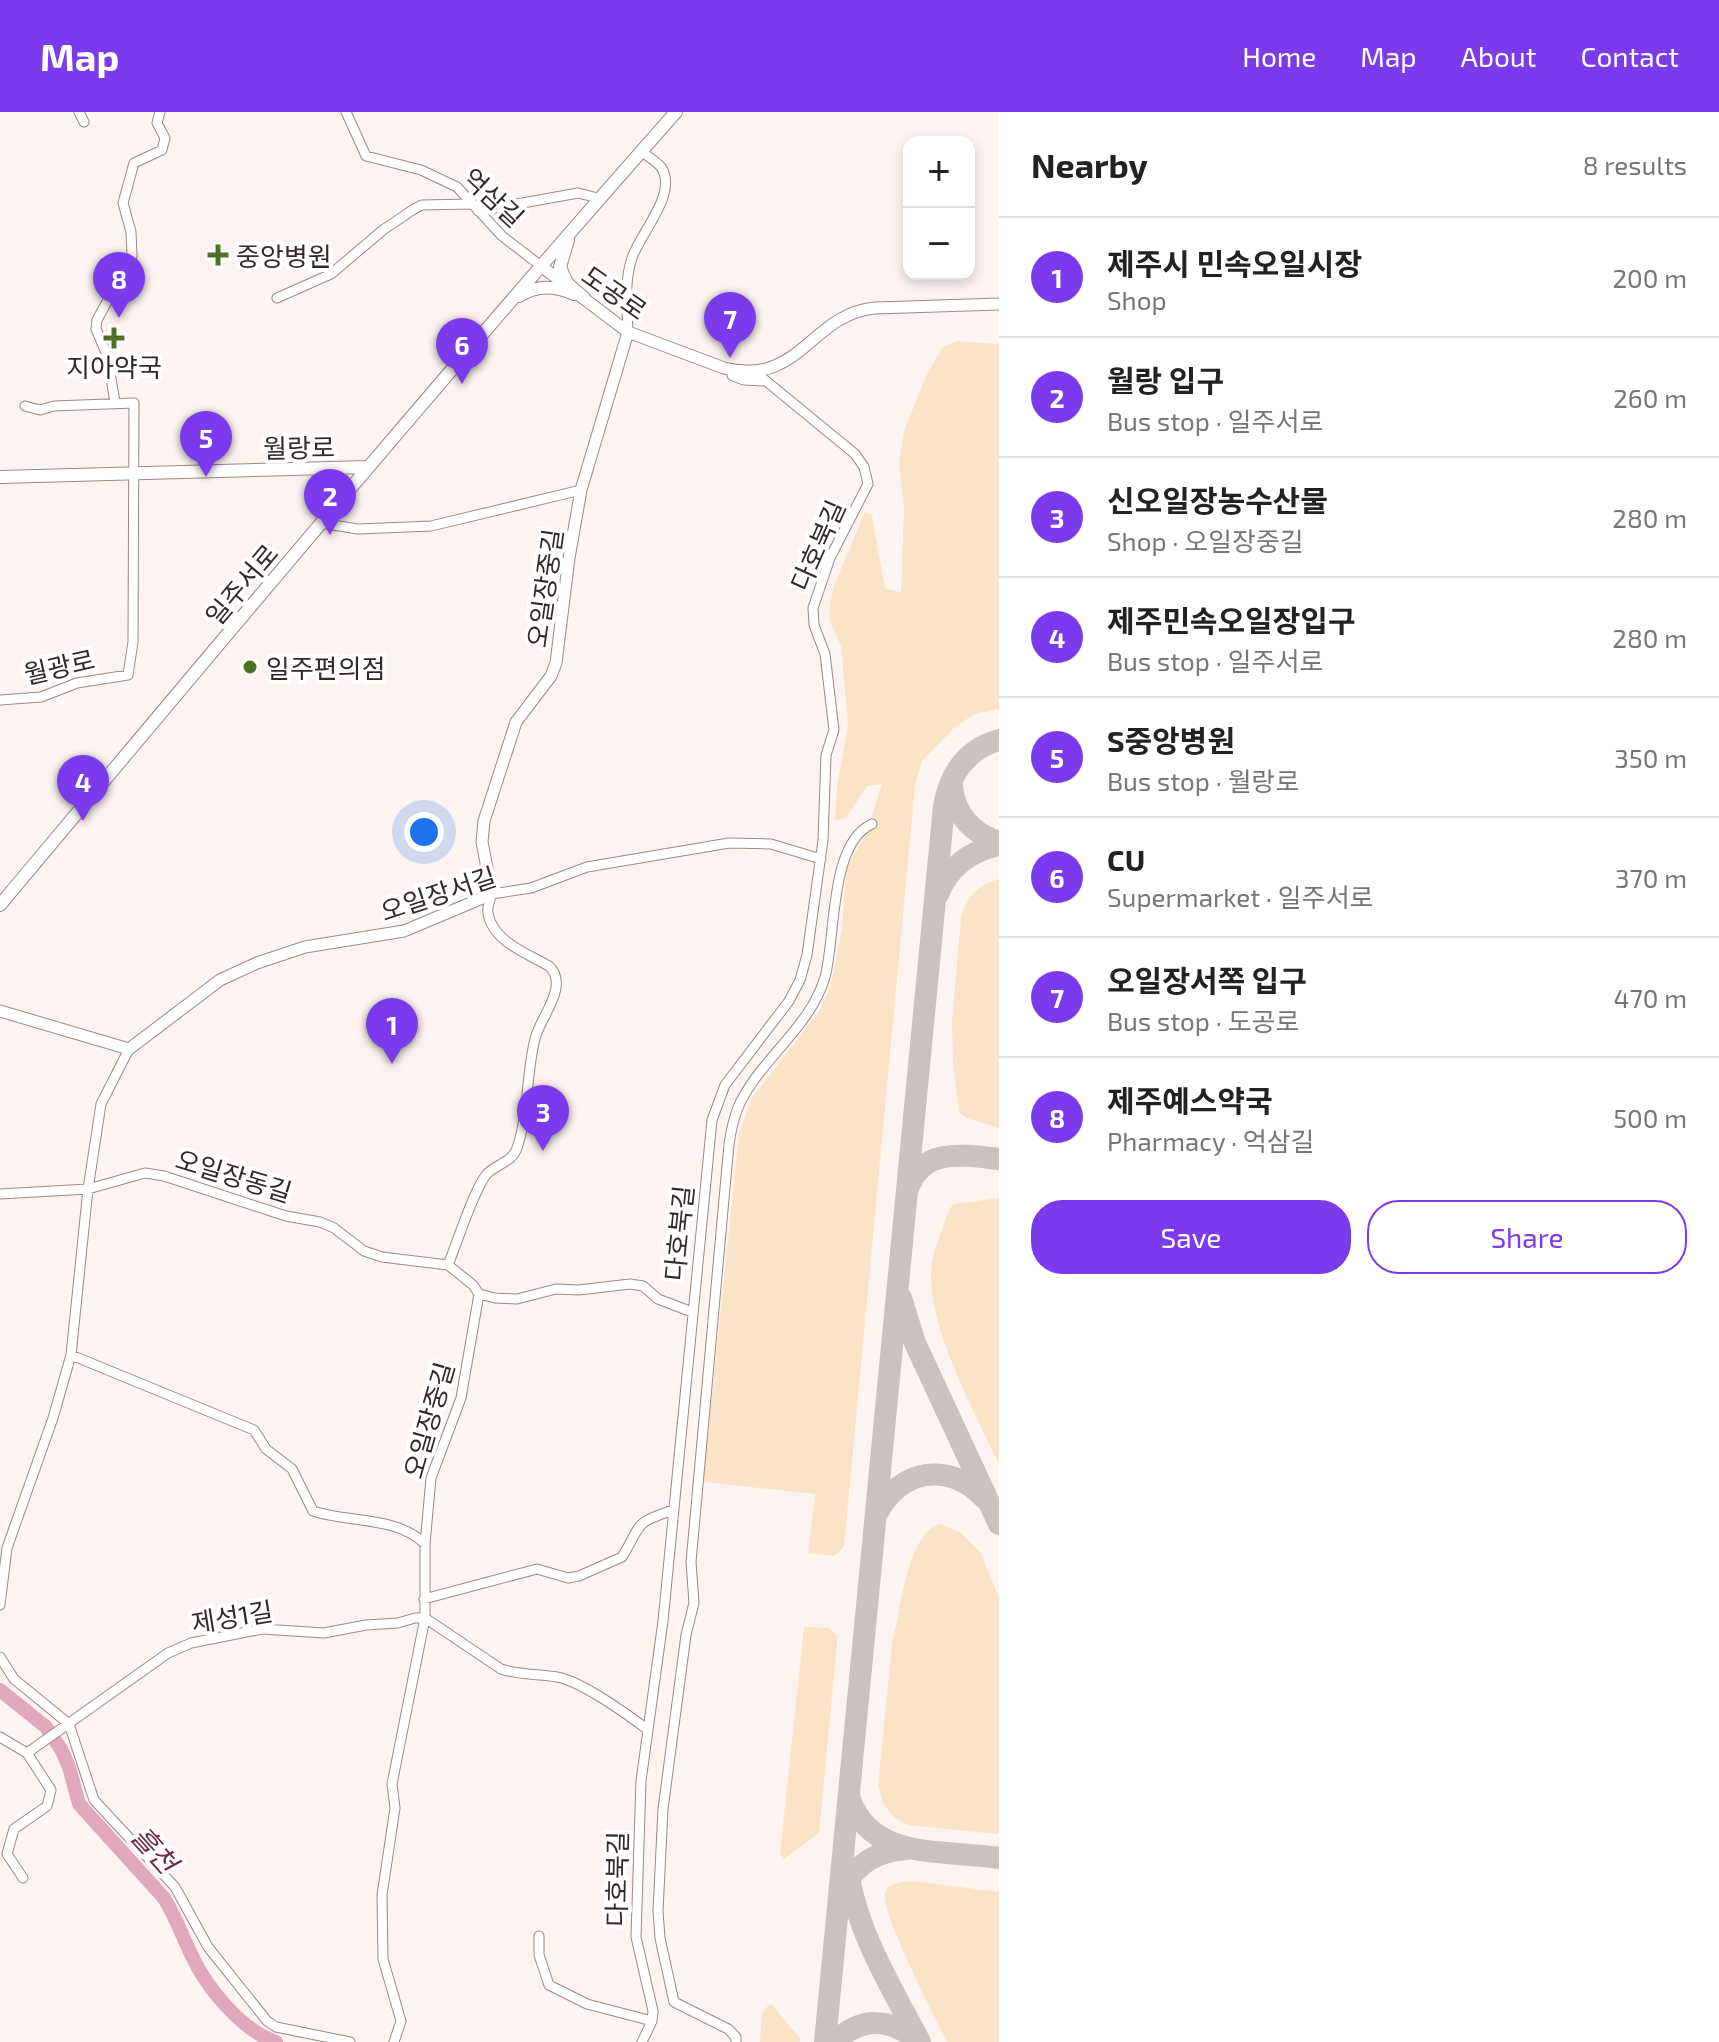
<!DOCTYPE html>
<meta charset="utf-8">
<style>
:root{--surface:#fff;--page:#f2f2f2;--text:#222;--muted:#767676;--line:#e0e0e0;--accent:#7c3aed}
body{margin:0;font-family:"Exo 2","Noto Sans KR",sans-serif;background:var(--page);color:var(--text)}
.controls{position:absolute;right:24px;top:24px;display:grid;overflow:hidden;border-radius:16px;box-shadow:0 4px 12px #0003}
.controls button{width:72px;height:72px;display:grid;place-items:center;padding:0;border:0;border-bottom:2px solid var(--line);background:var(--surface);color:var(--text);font:40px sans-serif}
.you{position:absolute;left:424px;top:720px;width:28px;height:28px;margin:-20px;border:6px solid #fff;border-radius:50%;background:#1a73e8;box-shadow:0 0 0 12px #1a73e833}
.badge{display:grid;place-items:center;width:52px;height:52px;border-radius:50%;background:var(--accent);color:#fff;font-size:26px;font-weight:700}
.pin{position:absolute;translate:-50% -66px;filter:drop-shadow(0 2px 4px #0008)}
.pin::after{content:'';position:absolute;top:42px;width:28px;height:24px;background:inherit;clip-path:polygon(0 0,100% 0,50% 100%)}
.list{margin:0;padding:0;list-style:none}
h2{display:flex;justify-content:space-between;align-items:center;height:104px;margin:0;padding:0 32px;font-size:34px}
h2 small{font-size:26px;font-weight:400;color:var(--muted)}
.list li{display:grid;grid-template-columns:52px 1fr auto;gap:24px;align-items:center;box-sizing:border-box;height:120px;padding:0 32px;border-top:2px solid var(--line)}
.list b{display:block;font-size:30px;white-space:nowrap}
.list p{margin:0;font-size:26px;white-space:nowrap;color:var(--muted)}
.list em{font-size:26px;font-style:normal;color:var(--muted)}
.actions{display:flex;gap:16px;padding:24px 32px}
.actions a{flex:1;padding:18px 0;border:2px solid var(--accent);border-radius:32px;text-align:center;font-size:28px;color:var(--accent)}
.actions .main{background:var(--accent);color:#fff}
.map{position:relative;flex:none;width:999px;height:1930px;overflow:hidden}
header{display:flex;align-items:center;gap:48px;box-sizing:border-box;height:112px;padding:0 40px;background:var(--accent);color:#fff}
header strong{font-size:38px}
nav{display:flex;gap:44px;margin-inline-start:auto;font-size:28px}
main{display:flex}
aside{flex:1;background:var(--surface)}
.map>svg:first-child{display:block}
</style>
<header>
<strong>Map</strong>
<nav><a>Home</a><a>Map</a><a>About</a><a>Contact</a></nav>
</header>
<main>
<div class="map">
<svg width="999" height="1930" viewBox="0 0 999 1930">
<rect width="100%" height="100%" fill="#fdf4f1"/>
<path fill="#fbe3c7" d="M957,229L999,232V597L974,602L954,616L922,649L915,674L844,1435L834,1444L808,1441L815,1382L703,1370L739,1021L752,986L820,898L831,872L842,817L847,754L865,725L882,672L867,674L847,705L835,709L837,674L848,612L841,534L829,508L830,494L833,476L865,400L872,403L885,477L901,480L904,397L899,351L904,319L927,262L942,236Z
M999,767V1016L966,1006L959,1000L953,950L952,909L961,806C967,784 977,774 999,767Z
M999,1086V1352C974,1298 923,1209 932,1149C934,1139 938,1129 941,1120C945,1110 947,1100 953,1092Z
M940,1412L960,1420L981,1441L999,1486V1721L996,1722L907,1713L894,1705L883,1691L878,1673L892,1532C901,1501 906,1422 940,1412Z
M804,1515L829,1516L837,1524V1532L819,1721L784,1747L780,1741Z
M913,1769L999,1780V1930H947C937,1909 878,1795 885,1780C890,1770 904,1770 913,1769Z
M770,1891L800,1926V1930H760L762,1901Z"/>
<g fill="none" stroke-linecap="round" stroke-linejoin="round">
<path stroke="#e1a8bd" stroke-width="14" d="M0,1578L46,1615L61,1637L69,1655L79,1692L164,1786C175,1804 182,1823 191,1842C206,1875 241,1918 276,1930"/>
<path stroke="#cac2bf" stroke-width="22" d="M952,674C954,702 973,722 999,730
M938,782C949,755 970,739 999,733
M908,1077C922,1035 964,1043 999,1047
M901,1186L915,1231L999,1412
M877,1402C899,1357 949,1349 983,1385
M849,1685C870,1750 945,1737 999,1746
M848,1758C856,1819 892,1876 920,1930
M844,1775C858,1750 878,1739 906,1737
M825,1930L944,694C950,662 966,637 999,628
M835,1930C861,1904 891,1906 918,1929"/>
<g stroke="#9d8884" stroke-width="11">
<path id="minor" d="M79,0L84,10
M346,0L366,44L421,58L457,75L502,124L541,154
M478,99L578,81L598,86
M277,186L331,162L383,118L414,97L422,93L471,92
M628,220C627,196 624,169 632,146C640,121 679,81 661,55C656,49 647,44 641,39
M115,290L107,243L96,217L97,208L132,144L131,120L123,91L134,51L162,38L165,26L157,11L160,0
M320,411L358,417L431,414L581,378
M0,588L41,585L77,571L128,563L133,530L134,291L54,294L40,298L25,294
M0,1082L88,1077L145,1061L164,1064L286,1104L320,1110L334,1116L364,1139L382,1145L448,1153
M448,1153C457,1131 473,1080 486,1063C495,1052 512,1051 517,1036C529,1001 526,962 535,927C540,905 570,874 549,854C528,842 492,829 488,801C487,795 490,787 492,782L531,776L587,755L729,731L771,732L821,747
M479,1182L495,1186L517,1187L556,1177L579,1178L630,1172L643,1174L658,1187L692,1200
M71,1243L254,1318L266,1337L292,1357L313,1399C349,1411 397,1404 425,1432
M424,1487L537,1457L568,1466L579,1464L622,1445C643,1411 632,1412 673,1398
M0,1493L7,1436L53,1306L71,1243L88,1077L101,992L129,937
M425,1506L501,1557C519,1563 538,1562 557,1565C581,1569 627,1602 648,1618
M0,1545L14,1567L69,1612L94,1688L175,1775L208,1835L267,1909L276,1915L350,1930
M0,1625L27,1641L51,1678L47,1694L14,1717L7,1742L23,1766
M27,1641L168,1541L191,1531L262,1517L324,1521L366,1513L398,1511L415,1506H425
M539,1824V1843L549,1873L587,1892L652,1909
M394,1930L401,1909L383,1847L382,1783L395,1696L392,1672L425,1506V1432L431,1366L461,1286L479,1182L473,1173L448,1153
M642,1930L652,1909L653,1899L636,1825L641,1669L663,1509L712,1008L725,973L789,889L800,868L807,843L823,728L826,643L834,618L825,542L814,513L813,496L830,446L868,372L864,355L855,342L760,264
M736,1930V1925L728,1917L674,1890L660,1826L658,1799L663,1697L686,1523L694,1491L691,1450L729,1032C731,1018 734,1004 740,991C762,946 811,914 825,865C836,825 829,731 872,712"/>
</g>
<g stroke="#9d8884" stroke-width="13">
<path id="tertiary" d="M541,154L628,220L724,256C801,275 810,202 875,196L999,192
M733,263L744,267L762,268
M0,899L129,937L220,868L257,851L305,835L404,819L492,782L482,730L484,709L516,610L551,564L556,551L569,446L581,378L628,220"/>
</g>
<g stroke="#9d8884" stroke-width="14">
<path id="secondary" d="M568,128L560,155L567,171L584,186
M519,184C537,173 554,173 574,182
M0,365L368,355
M0,793C223,527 446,260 676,0"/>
</g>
<use href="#minor" stroke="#fff" stroke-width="9"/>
<use href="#tertiary" stroke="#fff" stroke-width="11"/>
<use href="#secondary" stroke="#fff" stroke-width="12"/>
</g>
<g fill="#4e6f25" stroke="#fff" stroke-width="3">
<path d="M214 131h8v8h8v8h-8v8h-8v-8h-8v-8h8z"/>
<path d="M110 214h8v8h8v8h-8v8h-8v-8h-8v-8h8z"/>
<circle cx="250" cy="555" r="8"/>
</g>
<g text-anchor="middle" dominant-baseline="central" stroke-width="8" stroke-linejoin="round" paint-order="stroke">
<g font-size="26" fill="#322a28" stroke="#fff">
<text transform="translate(494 85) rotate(43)">억삼길</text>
<text transform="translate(615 180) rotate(35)">도공로</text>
<text transform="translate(299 335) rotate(-1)">월랑로</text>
<text transform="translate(817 433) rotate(-66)">다호북길</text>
<text transform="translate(241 472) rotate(-50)">일주서로</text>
<text transform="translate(544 476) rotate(-82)">오일장중길</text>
<text transform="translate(59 554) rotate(-13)">월광로</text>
<text transform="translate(438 781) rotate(-18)">오일장서길</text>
<text transform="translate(234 1063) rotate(17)">오일장동길</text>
<text transform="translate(678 1121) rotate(-84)">다호북길</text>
<text transform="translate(428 1308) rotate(-74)">오일장중길</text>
<text transform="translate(232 1504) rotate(-9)">제성1길</text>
<text transform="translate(616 1767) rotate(-89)">다호북길</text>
</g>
<g font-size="26" fill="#322a28" stroke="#fff" text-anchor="start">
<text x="236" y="143">중앙병원</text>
<text x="114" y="254" text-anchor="middle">지아약국</text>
<text x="266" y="555">일주편의점</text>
</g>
<g font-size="28" font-style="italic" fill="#6c2947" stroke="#fff">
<text transform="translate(155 1737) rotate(48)">흘천</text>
</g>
</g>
</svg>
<div class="controls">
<button>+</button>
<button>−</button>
</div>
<div class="you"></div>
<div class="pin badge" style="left:392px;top:952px">1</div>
<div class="pin badge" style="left:330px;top:423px">2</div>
<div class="pin badge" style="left:543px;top:1039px">3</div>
<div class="pin badge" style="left:83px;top:709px">4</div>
<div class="pin badge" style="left:206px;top:365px">5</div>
<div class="pin badge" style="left:462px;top:272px">6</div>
<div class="pin badge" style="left:730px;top:246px">7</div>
<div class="pin badge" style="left:119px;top:206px">8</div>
</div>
<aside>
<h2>Nearby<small>8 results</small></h2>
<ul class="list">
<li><span class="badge">1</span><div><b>제주시 민속오일시장</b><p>Shop</p></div><em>200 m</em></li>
<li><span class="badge">2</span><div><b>월랑 입구</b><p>Bus stop · 일주서로</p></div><em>260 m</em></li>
<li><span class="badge">3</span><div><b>신오일장농수산물</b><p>Shop · 오일장중길</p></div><em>280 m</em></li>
<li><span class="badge">4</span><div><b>제주민속오일장입구</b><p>Bus stop · 일주서로</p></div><em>280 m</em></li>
<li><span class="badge">5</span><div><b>S중앙병원</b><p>Bus stop · 월랑로</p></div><em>350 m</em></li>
<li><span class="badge">6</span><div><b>CU</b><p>Supermarket · 일주서로</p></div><em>370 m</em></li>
<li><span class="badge">7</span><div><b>오일장서쪽 입구</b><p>Bus stop · 도공로</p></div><em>470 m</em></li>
<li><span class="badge">8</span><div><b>제주예스약국</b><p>Pharmacy · 억삼길</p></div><em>500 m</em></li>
</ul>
<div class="actions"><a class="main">Save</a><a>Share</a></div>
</aside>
</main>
